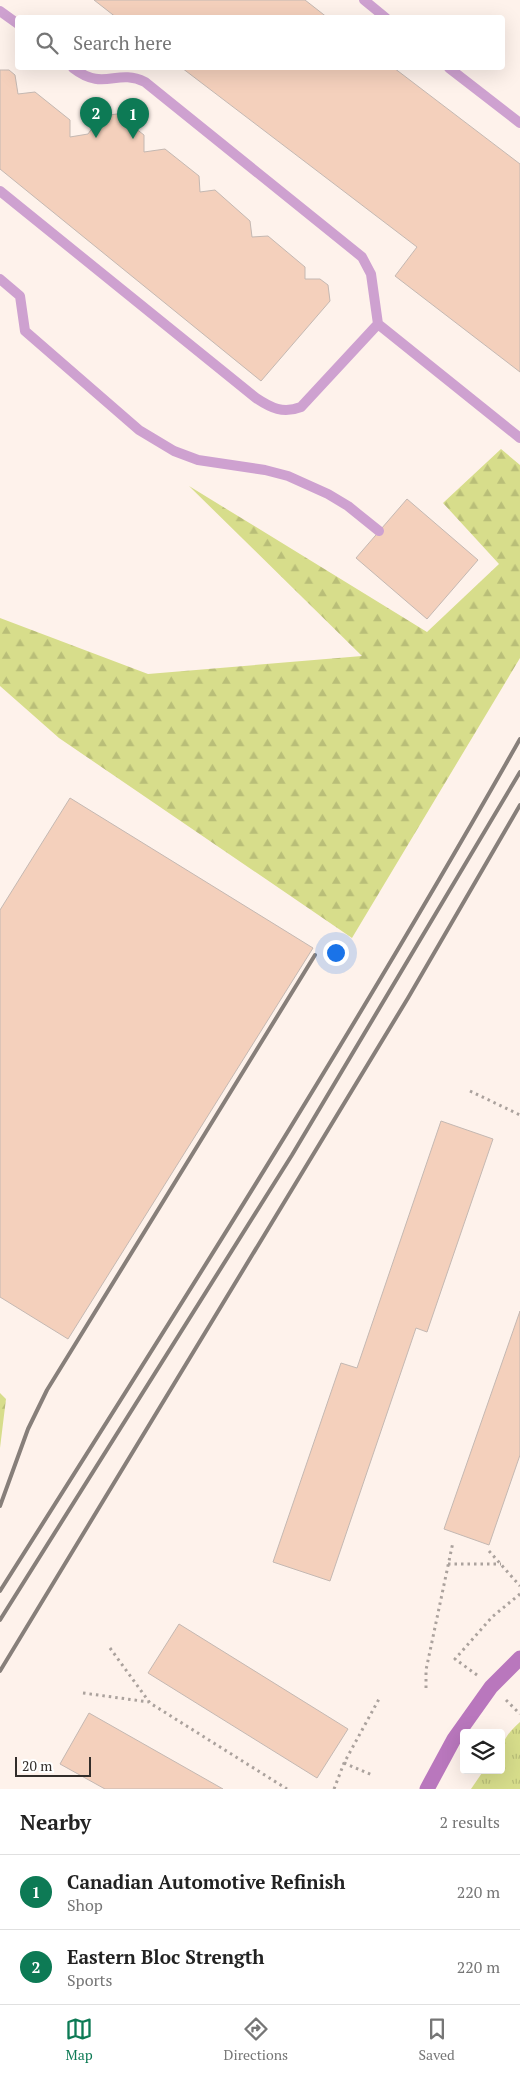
<!DOCTYPE html>
<style>
:root{--surface:#fff;--page:#f2f2f2;--text:#222;--muted:#767676;--line:#e0e0e0;--accent:#0d7a55}
body{margin:0;font-family:"PT Serif",serif;background:var(--page);color:var(--text)}
.controls{position:absolute;right:15px;bottom:15px;display:grid;overflow:hidden;border-radius:5px;box-shadow:0 5px 20px #0002}
.controls button{width:45px;height:45px;display:grid;place-items:center;padding:0;border:0;border-bottom:1px solid var(--line);background:var(--surface);color:var(--text);font:25px sans-serif}
.scale{position:absolute;left:15px;bottom:12px;width:76px;box-sizing:border-box;padding-left:5px;border:2px solid #322d2a;border-top:0;font-size:14px;line-height:18px;white-space:nowrap;color:#322d2a;-webkit-text-stroke:4px #fff;paint-order:stroke}
.you{position:absolute;left:335px;top:952px;width:18px;height:18px;margin:-12px;border:4px solid #fff;border-radius:50%;background:#1a73e8;box-shadow:0 0 0 8px #1a73e833}
.badge{display:grid;place-items:center;width:32px;height:32px;border-radius:50%;background:var(--accent);color:#fff;font-size:16px;font-weight:700}
.pin{position:absolute;translate:-50% -41px;filter:drop-shadow(0 1px 2px #0008)}
.pin::after{content:'';position:absolute;top:26px;width:18px;height:15px;background:inherit;clip-path:polygon(0 0,100% 0,50% 100%)}
.list{margin:0;padding:0;list-style:none}
h2{display:flex;justify-content:space-between;align-items:center;height:65px;margin:0;padding:0 20px;font-size:21px}
h2 small{font-size:16px;font-weight:400;color:var(--muted)}
.list li{display:grid;grid-template-columns:32px 1fr auto;gap:15px;align-items:center;box-sizing:border-box;height:75px;padding:0 20px;border-top:1px solid var(--line)}
.list b{display:block;font-size:19px;white-space:nowrap}
.list p{margin:0;font-size:16px;white-space:nowrap;color:var(--muted)}
.list em{font-size:16px;font-style:normal;color:var(--muted)}
.icon{flex:none;width:28px;height:28px;fill:none;stroke:currentColor;stroke-width:2;stroke-linecap:round;stroke-linejoin:round}
.map{position:relative;flex:none;width:520px;height:1789px;overflow:hidden}
.search{position:absolute;background:var(--surface);box-shadow:0 5px 20px #0002;left:15px;right:15px;top:15px;height:55px;display:flex;align-items:center;gap:12px;box-sizing:border-box;padding:0 18px;border-radius:5px;color:var(--muted);font-size:19px}
.sheet{height:215px;background:var(--surface)}
nav{display:flex;justify-content:space-around;align-items:center;box-sizing:border-box;height:70px;border-top:1px solid var(--line);background:var(--surface);font-size:14px;color:var(--muted)}
nav a{display:grid;justify-items:center;gap:2px}
nav .on{color:var(--accent)}
.map>svg:first-child{display:block}
</style>
<div class="map">
<svg width="520" height="1789" viewBox="0 0 520 1789">
<defs>
<pattern id="grass-tufts" width="24" height="20" patternUnits="userSpaceOnUse" patternTransform="scale(1.25)"><rect width="24" height="20" fill="#d7dd8b"/><path d="M3 7l-1-3M5 7V3M7 7l1-3M15 17l-1-3M17 17v-4M19 17l1-3" fill="none" stroke="#b9be78"/></pattern>
<pattern id="forest-firs" width="22" height="20" patternUnits="userSpaceOnUse" patternTransform="scale(1.25)"><rect width="22" height="20" fill="#d7dd8b"/><path d="M5 1l3.5 6h-7zM16 11l3.5 6h-7z" fill="#b9be78"/></pattern>
</defs>
<rect width="100%" height="100%" fill="#fef2eb"/>
<path fill="url(#grass-tufts)" d="M520,1722V1789H471L484,1770H501C501,1746 501,1739 520,1722Z"/>
<path fill="url(#forest-firs)" d="M501,449L520,465V658L352,938L59,738L0,686V618L148,674L362,656L189,486L427,632L499,564L443,503Z
M0,1393L6,1399L0,1448Z"/>
<path fill="#f4d0bc" stroke="#c4b8b2" d="M94,0H305L328,18H117Z
M182,68H394L520,164V372L395,276L417,247Z
M0,70H9L15,75L18,94L35,92L70,120V137L88,134L101,116L117,114L144,135V152L165,149L199,176L200,192L215,190L250,221L252,237L268,236L305,267V279H320L328,285L330,301L261,381L0,169Z
M407,499L478,560L427,619L356,558Z
M70,798L313,948L68,1339L0,1297V910Z
M441,1121L493,1139L427,1332L416,1328L330,1581L273,1562L341,1363L357,1368Z
M520,1311V1455L489,1545L444,1529Z
M179,1624L348,1729L317,1778L148,1673Z
M89,1713L223,1789H105L60,1764Z"/>
<g fill="none" stroke-linecap="round" stroke-linejoin="round">
<path stroke="#aba29d" stroke-width="3" stroke-dasharray="2.5 4" stroke-linecap="butt" d="M470,1091L520,1115
M489,1551L520,1586
M448,1564H501
M110,1648L150,1703L287,1789
M477,1675L455,1659L492,1617L520,1594
M426,1688V1670L453,1542
M83,1693L149,1702
M506,1700L520,1714
M344,1763L372,1775
M334,1789L344,1763L379,1699"/>
<path stroke="#cea1d0" stroke-width="10" d="M364,0L386,18
M0,11L18,24
M73,68C104,92 116,68 145,82L362,257L371,274L378,324L520,438
M449,68L520,123
M0,191L256,398C271,408 283,414 301,407L378,324
M0,279L20,296L25,331L139,430L174,451L198,460L265,470L288,476L328,494L348,506L379,531"/>
<path stroke="#b977bd" stroke-width="15" d="M427,1789L454,1739L491,1687L520,1658"/>
<path stroke="#877f7a" stroke-width="4" d="M0,1506L28,1429L47,1390L315,955
M0,1591C178,1310 356,1029 520,739
M0,1620L292,1155L520,772
M0,1671L408,998L520,805"/>
</g>
</svg>
<div class="controls">
<button><svg class="icon" aria-label="layers" viewBox="0 0 24 24"><path d="M12 4l9 5-9 5-9-5zM3 14l9 5 9-5"/></svg></button>
</div>
<div class="scale">20 m</div>
<div class="you"></div>
<div class="pin badge" style="left:133px;top:139px">1</div>
<div class="pin badge" style="left:96px;top:138px">2</div>
<div class="search"><svg class="icon" aria-label="search" viewBox="0 0 24 24"><circle cx="10" cy="10" r="6"/><path d="M15 15l6 6"/></svg>Search here</div>
</div>
<section class="sheet">
<h2>Nearby<small>2 results</small></h2>
<ul class="list">
<li><span class="badge">1</span><div><b>Canadian Automotive Refinish</b><p>Shop</p></div><em>220 m</em></li>
<li><span class="badge">2</span><div><b>Eastern Bloc Strength</b><p>Sports</p></div><em>220 m</em></li>
</ul>
</section>
<nav>
<a class="on"><svg class="icon" aria-label="map" viewBox="0 0 24 24"><path d="M3 6l6-2 6 2 6-2v14l-6 2-6-2-6 2zM9 4v14M15 6v14"/></svg>Map</a>
<a><svg class="icon" aria-label="directions" viewBox="0 0 24 24"><path d="M12 3l9 9-9 9-9-9zM9 14v-3h6M13 9l2 2-2 2"/></svg>Directions</a>
<a><svg class="icon" aria-label="saved" viewBox="0 0 24 24"><path d="M7 4h10v16l-5-4-5 4z"/></svg>Saved</a>
</nav>
